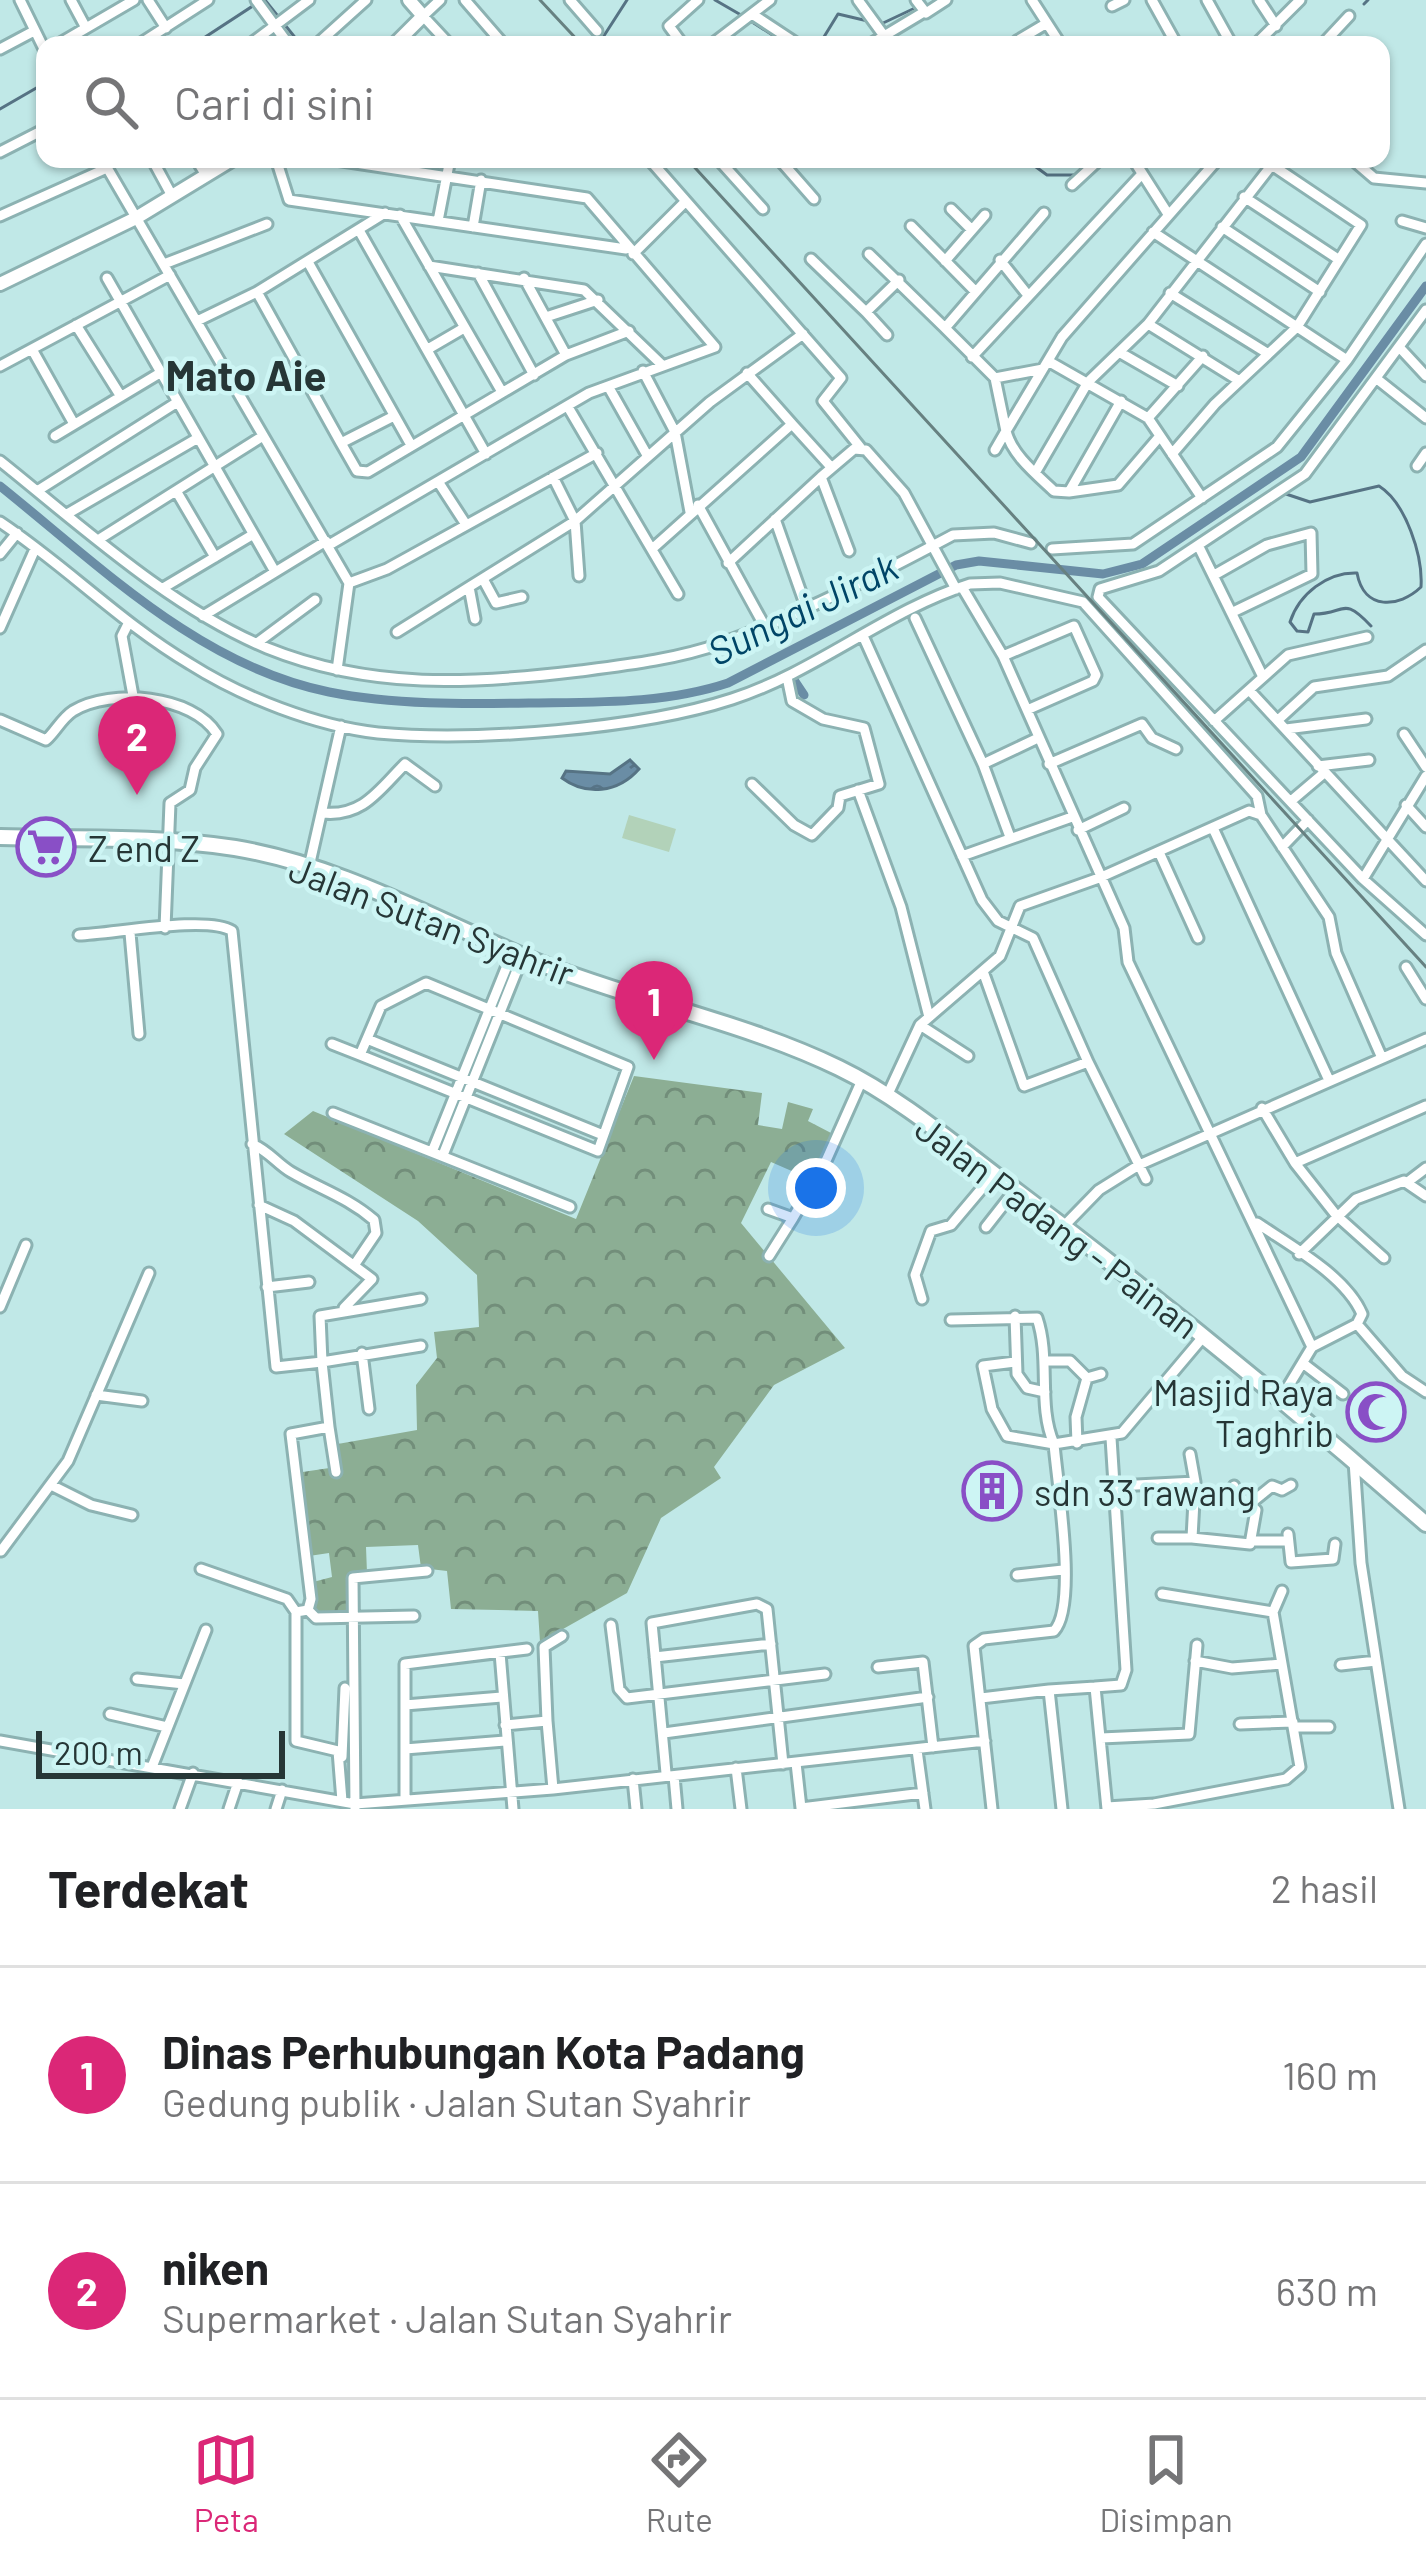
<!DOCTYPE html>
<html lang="id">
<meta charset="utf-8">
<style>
:root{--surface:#fff;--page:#f2f2f2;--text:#202124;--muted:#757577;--line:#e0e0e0;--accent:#db2777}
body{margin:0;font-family:Barlow,sans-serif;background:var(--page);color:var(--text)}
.scale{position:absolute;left:36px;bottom:30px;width:249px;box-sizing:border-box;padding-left:12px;border:6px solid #263636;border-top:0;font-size:33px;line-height:42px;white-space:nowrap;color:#263636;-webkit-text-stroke:9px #cdf5f4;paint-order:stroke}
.you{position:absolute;left:816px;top:1188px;width:42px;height:42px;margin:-30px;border:9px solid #fff;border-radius:50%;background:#1a73e8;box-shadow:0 0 0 18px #1a73e833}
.badge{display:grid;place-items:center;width:78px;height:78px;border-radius:50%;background:var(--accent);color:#fff;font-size:39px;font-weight:700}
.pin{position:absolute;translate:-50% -99px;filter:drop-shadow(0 3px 6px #0008)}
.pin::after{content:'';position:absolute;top:63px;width:42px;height:36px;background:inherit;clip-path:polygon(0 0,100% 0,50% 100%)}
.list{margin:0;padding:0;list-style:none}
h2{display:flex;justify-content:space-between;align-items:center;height:156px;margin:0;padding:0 48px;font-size:51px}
h2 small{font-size:39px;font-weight:400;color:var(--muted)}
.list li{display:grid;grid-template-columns:78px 1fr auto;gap:36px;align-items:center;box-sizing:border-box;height:216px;padding:0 48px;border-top:3px solid var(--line)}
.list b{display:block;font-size:45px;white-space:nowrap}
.list p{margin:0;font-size:39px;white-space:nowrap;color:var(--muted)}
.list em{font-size:39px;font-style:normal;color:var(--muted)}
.icon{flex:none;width:66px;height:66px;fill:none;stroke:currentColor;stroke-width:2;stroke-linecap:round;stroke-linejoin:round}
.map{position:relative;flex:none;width:1426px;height:1809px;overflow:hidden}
.search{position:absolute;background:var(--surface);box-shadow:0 3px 9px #0004;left:36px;right:36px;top:36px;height:132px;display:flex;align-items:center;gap:30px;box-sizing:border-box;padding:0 42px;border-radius:24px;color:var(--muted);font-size:45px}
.sheet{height:588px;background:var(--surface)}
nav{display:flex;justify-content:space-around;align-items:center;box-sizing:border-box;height:168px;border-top:3px solid var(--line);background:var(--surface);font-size:33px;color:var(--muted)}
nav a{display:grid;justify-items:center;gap:6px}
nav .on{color:var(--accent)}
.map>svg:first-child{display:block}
</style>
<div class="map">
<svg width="1426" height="1809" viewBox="0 0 1426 1809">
<defs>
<pattern id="forest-crowns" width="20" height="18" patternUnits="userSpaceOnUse" patternTransform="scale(3)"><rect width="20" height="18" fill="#8cae94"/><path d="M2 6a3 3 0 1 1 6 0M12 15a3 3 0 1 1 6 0" fill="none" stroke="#728e7a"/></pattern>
<pattern id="water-ripples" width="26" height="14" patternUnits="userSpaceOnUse" patternTransform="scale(3)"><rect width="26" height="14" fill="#6a8da5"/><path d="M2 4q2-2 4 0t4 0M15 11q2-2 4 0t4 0" fill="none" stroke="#577487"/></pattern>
</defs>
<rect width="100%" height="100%" fill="#c0e8e7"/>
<path fill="#b2d2b9" d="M629,815L676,829L669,852L622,838Z"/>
<path fill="url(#forest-crowns)" d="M634,1076L762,1093L758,1125L782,1129L788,1102L813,1109L808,1121L833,1134L810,1179L771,1162L741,1223L845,1348L774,1385L714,1467L721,1478L661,1518L627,1593L540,1642L538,1611L451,1609L447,1571L421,1568L418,1545L366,1547L367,1573L350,1574V1614L313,1611V1582L332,1577L329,1553L309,1556L296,1473L336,1467L332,1445L417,1430L416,1385L437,1358L434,1332L479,1327L477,1275L418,1221L284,1134L313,1111L576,1219Z"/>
<path fill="url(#water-ripples)" stroke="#567384" stroke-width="3" d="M630,760L639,769C618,793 586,796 562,778L566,771L610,774Z"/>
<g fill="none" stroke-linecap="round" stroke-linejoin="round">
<path stroke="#567384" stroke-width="3" d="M265,0L301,45
M715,0L741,15
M1364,4L1368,0
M749,20L788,45
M881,24L915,8
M193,45L262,0
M598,45L627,0
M819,45L838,14L872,22
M0,109L45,83
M1025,159L1047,175H1075
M1283,493L1310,502L1379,486C1406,503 1423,556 1421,587C1399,608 1364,611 1357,573C1327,572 1299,594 1290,622L1297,631L1308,632L1314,614C1346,614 1342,595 1371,626"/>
<path stroke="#6a8da5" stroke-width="9" d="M0,486C100,566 200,666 329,692C394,705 464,704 529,703C596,702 665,704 728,683L956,565L979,561L1103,574L1142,564L1301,457L1426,286
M794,680L804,695"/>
<g stroke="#8cb2b2" stroke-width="15">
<path id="street" d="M20,0L45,51
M71,0L86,28
M148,0L166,28
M256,0L289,45
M440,0L423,16L450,45
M465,0L504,45
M570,0L597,31
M858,0L882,33
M916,0L926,13L946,0
M1032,0L1061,45
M1152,0L1177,45
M1207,0L1232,45
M1259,0L1276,26
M1112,6L1124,0
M752,14L799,45
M1017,41L1047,23
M57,45L134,0
M138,45L208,0
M249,45L309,0
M316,45L366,0
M683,45L669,26L698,0
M711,45L770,0
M869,45L924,12
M1255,45L1300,0
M1322,45L1349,16
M0,49L34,31
M0,152L45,129
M102,159L349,583L387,569L597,453
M152,159L171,194
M196,159L206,175
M276,159L289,200L626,249
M329,159L587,198L715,347L589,393L329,545
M649,159L841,378L823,401L860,447
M718,159L763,209
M779,159L814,199
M1133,159L1168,214
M1352,159L1374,178L1426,183
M1072,185L1100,159
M1244,197L1338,259
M951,209L972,230
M400,215L502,392
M0,216L107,168
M438,221L450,159
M1402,221L1426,228
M911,226L974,290
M473,227L481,180
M1222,227L1320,292
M360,232L486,454
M1153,232L1347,360
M633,254L685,202
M869,254L945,328
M811,259L866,312L899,280
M1000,260L1027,294
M945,261L985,215
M308,262L411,445
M164,264L267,224
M429,266L584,290L661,364
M478,273L534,375
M107,278L274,570
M524,278L566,355
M257,292L341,443L394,416
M1170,293L1267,353
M1426,310L1305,474L1159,571L1100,589L1098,597L1363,879L1426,935
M866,312L887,335
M546,317L598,300
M197,321L257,292L385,213
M1148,324L1238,380
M76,325L120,395
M1400,348L1426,376
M428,349L464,328
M33,351L74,424
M1119,352L1178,386
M972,357L1142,174
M1048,361L1148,418L1202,498
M0,366L170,275
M643,371L675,432L690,512
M995,378L945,328L1044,213
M1377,379L1426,418
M608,386L647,455
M1121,401L1069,492L1118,485L1160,436
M568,407L678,594
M1148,418L1203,356
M792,424L831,467
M55,436L160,373
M341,443L357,471L368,472L566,355L629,331
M995,450L1006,431L995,378L1043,369
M1172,454L1215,404L1297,327L1361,225L1263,159
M0,461C80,525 172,609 267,648C371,690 472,684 580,671C627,665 678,659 722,643C800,615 880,574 953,535L994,533L1031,543
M1417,466L1426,453
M1035,473L1088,382L1148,324L1271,166
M821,477L854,449L866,450L904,493L956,589
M439,483L465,523
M37,491L176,403
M1069,492L1054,491C1036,474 1012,455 1006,431L1062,337L1218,159
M178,494L215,557
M698,505L764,625
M67,514L198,438
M775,519L805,604
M0,522C66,566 121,623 190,664C242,697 316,726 378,733C474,742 640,729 732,699C816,672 887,610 970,584L1000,583L1083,602L1257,796L1261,815
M101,538L263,436
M1199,547L1263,677
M652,549L792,424L747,373
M1052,549L1133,544L1277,447L1347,360L1426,244
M0,554L17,533
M728,563L821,477L849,551
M1216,574L1267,545L1311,533L1312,574L1233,612
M579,576L575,521L710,402L803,334
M483,579L496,603L522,597
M469,587L575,521L553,477
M962,587L1003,656L1124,928L1128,962L1312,1347L1280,1400
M163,588L252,535
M203,616L326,541
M915,618L983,764L1038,738
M128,624L122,636L134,701
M0,628L35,549
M397,632L469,587L475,619
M864,638L982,900L998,921L1033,938L1088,1062L1024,1086L984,974
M257,643L315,600
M1003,656L1074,626L1096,675L1093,681L1027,710
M337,670L349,583
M1249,690L1426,881
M0,720L46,740C55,732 62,718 73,711C111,688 193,695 217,734L195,768L190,790L170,803L165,928
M1278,720L1314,687L1388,676L1426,650
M1214,721L1288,655L1367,637
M1286,729L1366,719
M1404,734L1426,767
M983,764L1010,837
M1049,764L1142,724L1152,738L1176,749
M1318,766L1369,760
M752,784L794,825L812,835L838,808L840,796L879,784L864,728L823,719L792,701L787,677
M858,790L901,907L929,1017
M1291,801L1324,773
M1406,805L1426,827
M323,813C363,817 379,790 405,764L435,786
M1213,828L1328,1078
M1078,830L1124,808
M1282,847L1308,820
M1159,852L1198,938
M962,856L1072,817
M309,867L341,726
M1363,879L1426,776
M130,933L139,1034
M79,935C112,934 208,915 232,931L276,1367L322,1362L320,1316L421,1299
M1406,967L1426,999
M920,1025L968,1056
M367,1039L603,1135
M332,1044L360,1055L598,1151L628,1067L426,983L381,1006L360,1055
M1088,1062L1146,1179
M887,1096L920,1025L1000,956L1020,906L1099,878L1249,811L1261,815L1329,917L1336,953L1382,1058
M1262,1108L1295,1163L1426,1106
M333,1113L570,1207
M252,1144C269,1151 276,1163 291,1172C320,1189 347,1197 374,1220L376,1233L355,1264
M432,1152L513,951
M443,1155L523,955
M1295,1163L1336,1215L1384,1258
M1409,1181L1426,1168
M259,1205L294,1221L372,1279L344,1308
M768,1209L793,1218L825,1163L862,1080
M1257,1223C1291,1246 1346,1276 1362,1314L1357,1324L1312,1347
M1064,1226L1099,1190L1139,1165L1426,1039
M986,1227L1015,1190
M1299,1254L1356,1199L1404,1181L1426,1196
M769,1256L793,1218
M267,1287L309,1282
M922,1299L915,1275L931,1231L951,1225L994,1174
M0,1307L26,1245
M1015,1316L1017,1374L1027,1388L1045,1392
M951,1320L1037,1318C1051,1359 1037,1405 1054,1444
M1357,1324L1402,1376L1426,1392
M362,1353L369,1409
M1045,1361H1070L1087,1378L1101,1374
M1015,1362L983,1366L992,1409L1007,1436L1054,1444
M1304,1364L1343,1394
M96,1395L142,1401
M329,1427L336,1472
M1077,1443L1076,1417L1087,1378
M1190,1454L1195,1482L1192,1538L1250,1544L1256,1510L1236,1494L1234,1486
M1354,1461L1361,1563L1399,1809
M53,1486L91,1505L132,1515
M1117,1486L1195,1482
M1251,1503L1272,1486L1282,1490L1291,1485
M1288,1534L1291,1562L1333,1559L1335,1544
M1158,1538H1192
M1253,1541H1288
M1,1551L68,1461L149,1273
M201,1569L287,1599L296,1612V1741L338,1751L342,1801
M1017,1575L1063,1570
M308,1610L316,1618L414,1616
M296,1612L308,1610L311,1599L291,1434L329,1427L322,1362L421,1346
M1273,1612L1282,1591
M611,1625L619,1689L627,1698L825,1674
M500,1653L513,1809
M655,1657L771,1644
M1195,1661L1232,1668L1281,1664
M1341,1665L1376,1661
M878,1667L923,1662L933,1747
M137,1679L184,1684
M1095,1687L1121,1685L1126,1670L1111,1438
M1049,1690L1095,1687L1107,1809
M981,1698L1049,1690L1062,1809
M405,1705L502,1697
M110,1714L167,1727
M547,1721L553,1789
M1240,1724L1293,1722
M505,1725L547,1721L544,1647L562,1636
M1294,1727H1329
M664,1733L928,1697
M1101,1738L1189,1734L1197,1645
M0,1741L355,1804L553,1789L985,1741
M405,1749L505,1741
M917,1750L925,1809
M342,1757L345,1688
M796,1763L801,1808L923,1793
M152,1767L206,1630
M736,1768L741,1809
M666,1773L652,1623L757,1604L767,1609L783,1764
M674,1776L677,1809
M633,1779L636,1809
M405,1800V1664L527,1649
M1107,1807L1154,1804L1286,1779L1300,1767L1273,1612L1162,1594
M355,1808L353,1578L427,1571
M180,1809L193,1773
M229,1809L238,1782
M276,1809L282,1790
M992,1809L974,1646L984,1639L1054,1631C1078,1606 1057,1482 1054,1444L1122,1433L1203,1337"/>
</g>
<g stroke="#8cb2b2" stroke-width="18">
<path id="secondary" d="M394,45L423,16L409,0
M0,284L136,218L233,159"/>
</g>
<g stroke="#8cb2b2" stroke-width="20">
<path id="primary" d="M0,837C78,839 158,836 235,848C344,866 440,923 540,963C638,1002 744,1022 839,1068C903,1099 961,1150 1018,1192C1158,1297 1294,1408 1426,1524"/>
</g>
<use href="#street" stroke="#fff" stroke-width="9"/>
<use href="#secondary" stroke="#fff" stroke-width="12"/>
<use href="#primary" stroke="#fff" stroke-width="14"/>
<path stroke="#678181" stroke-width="3" d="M540,0L582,45
M687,159L1426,967"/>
</g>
<defs>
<g id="supermarket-ring" transform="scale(3)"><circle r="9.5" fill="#cdf5f4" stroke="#894fc6" stroke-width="1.5"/><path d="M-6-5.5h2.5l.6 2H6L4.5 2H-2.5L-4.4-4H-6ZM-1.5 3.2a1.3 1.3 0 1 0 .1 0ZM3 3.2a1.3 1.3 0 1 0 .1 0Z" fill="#894fc6"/></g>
<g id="mosque-ring" transform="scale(3)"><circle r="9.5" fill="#cdf5f4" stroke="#894fc6" stroke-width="1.5"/><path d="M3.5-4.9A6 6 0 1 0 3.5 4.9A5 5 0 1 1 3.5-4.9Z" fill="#894fc6"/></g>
<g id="building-ring" transform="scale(3)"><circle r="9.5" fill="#cdf5f4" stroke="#894fc6" stroke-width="1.5"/><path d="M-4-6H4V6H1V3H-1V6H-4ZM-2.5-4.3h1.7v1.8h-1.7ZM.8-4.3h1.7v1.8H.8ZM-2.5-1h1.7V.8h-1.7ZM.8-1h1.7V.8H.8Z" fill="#894fc6"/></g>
</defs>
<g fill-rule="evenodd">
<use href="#supermarket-ring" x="46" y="847"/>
<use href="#mosque-ring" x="1376" y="1412"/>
<use href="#building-ring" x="992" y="1491"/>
</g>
<g text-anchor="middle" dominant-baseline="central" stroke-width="9" stroke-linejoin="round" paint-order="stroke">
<g font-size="36" fill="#263636" stroke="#cdf5f4" text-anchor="start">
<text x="88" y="847">Z end Z</text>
<text x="1334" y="1391" text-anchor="end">Masjid Raya<tspan x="1334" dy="41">Taghrib</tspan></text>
<text x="1034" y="1491">sdn 33 rawang</text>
</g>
<g font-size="36" fill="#263636" stroke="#cdf5f4">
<text transform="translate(432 920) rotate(21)">Jalan Sutan Syahrir</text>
<text transform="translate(1058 1226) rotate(37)">Jalan Padang - Painan</text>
</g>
<g font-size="39" font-style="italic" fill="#004567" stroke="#cdf5f4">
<text transform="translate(802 608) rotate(-26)">Sungai Jirak</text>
</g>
<g font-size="42" font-weight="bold" fill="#263636" stroke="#cdf5f4">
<text x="246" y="374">Mato Aie</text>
</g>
</g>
</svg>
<div class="scale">200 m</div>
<div class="you"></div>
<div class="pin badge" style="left:654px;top:1060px">1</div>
<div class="pin badge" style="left:137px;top:795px">2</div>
<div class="search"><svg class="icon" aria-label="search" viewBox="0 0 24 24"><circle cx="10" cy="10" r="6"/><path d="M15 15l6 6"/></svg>Cari di sini</div>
</div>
<section class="sheet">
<h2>Terdekat<small>2 hasil</small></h2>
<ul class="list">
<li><span class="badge">1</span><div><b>Dinas Perhubungan Kota Padang</b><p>Gedung publik · Jalan Sutan Syahrir</p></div><em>160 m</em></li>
<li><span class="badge">2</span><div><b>niken</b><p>Supermarket · Jalan Sutan Syahrir</p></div><em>630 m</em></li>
</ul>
</section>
<nav>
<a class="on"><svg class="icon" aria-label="map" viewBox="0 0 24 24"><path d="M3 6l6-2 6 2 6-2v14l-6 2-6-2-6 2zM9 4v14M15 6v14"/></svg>Peta</a>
<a><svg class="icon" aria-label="directions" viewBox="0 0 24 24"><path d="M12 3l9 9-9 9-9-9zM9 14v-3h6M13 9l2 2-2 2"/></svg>Rute</a>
<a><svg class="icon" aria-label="saved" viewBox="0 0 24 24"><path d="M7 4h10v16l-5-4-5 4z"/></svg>Disimpan</a>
</nav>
